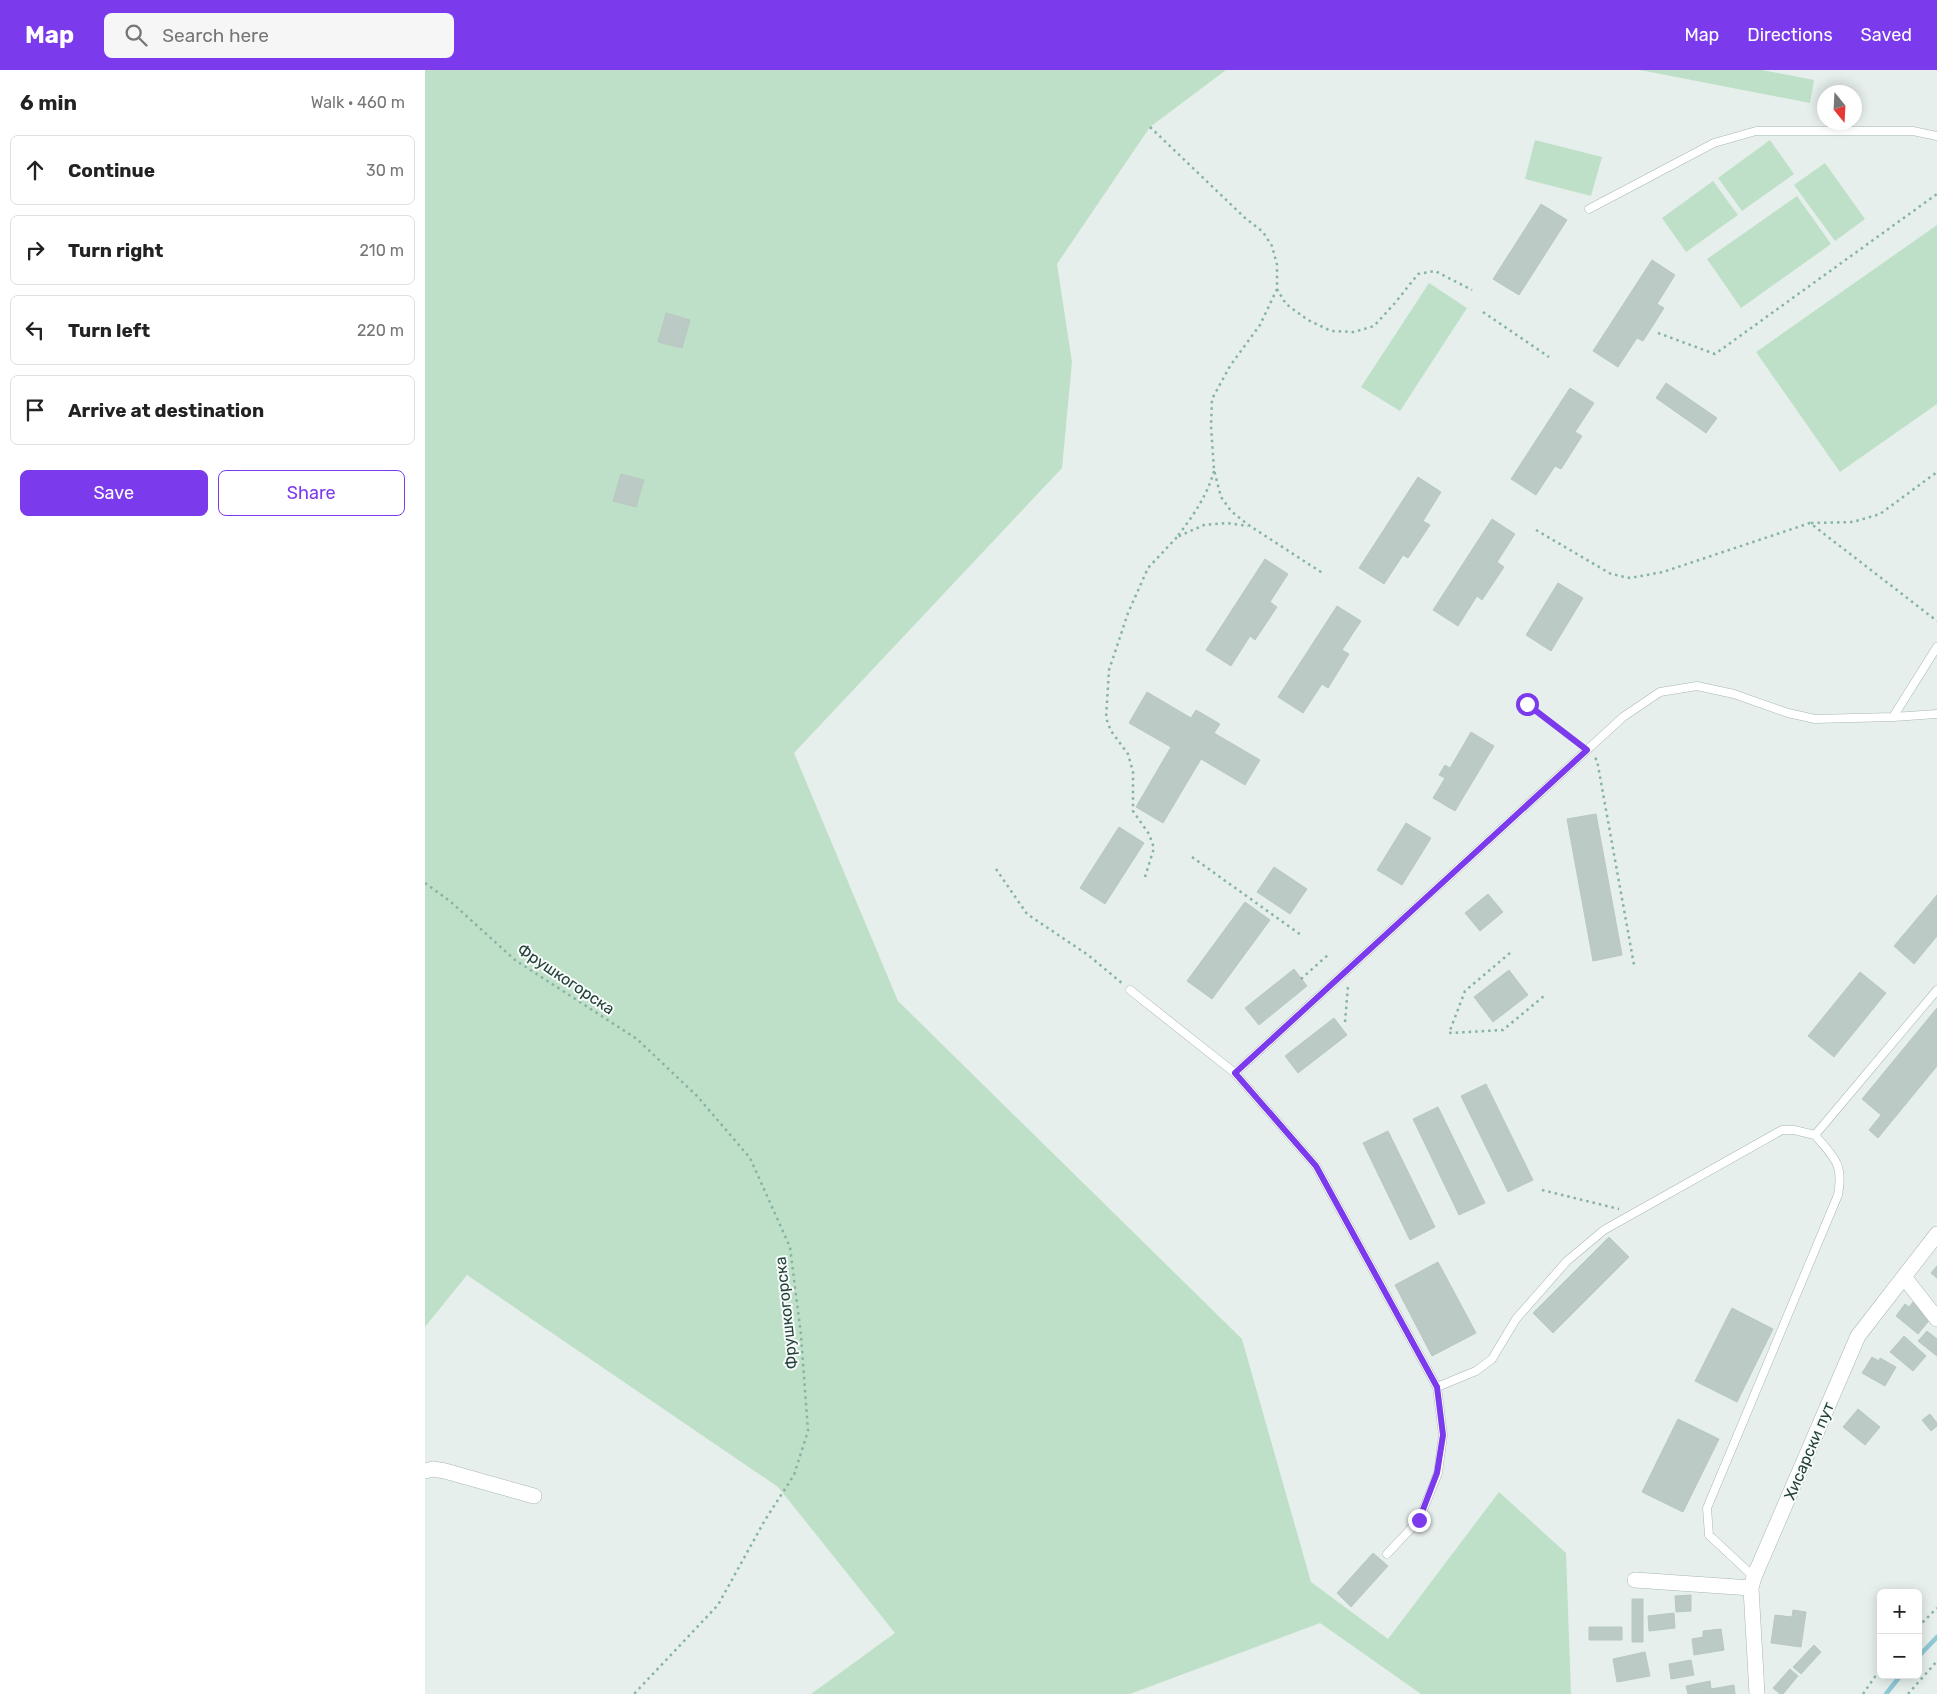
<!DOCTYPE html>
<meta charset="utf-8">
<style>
:root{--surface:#fff;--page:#f6f6f6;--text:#222;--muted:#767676;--line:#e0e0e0;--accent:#7c3aed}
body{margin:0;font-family:Rubik,sans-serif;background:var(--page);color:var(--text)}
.controls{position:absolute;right:15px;bottom:15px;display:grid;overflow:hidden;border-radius:8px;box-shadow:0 2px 12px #0003}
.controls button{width:45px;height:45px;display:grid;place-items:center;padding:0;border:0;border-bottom:1px solid var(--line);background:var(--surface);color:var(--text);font:25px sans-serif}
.compass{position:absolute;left:1392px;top:15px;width:45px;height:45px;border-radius:50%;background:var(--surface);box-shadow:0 2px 12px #0003;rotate:162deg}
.stop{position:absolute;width:15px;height:15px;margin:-11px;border:4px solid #7c3aed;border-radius:50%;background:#fff}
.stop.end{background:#7c3aed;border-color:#fff;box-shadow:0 1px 5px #0008}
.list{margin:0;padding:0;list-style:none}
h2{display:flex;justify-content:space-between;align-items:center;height:65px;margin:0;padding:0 20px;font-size:21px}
h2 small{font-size:16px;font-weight:400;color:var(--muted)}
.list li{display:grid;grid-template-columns:32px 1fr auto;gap:15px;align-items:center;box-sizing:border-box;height:70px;margin:0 10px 10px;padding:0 10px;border:1px solid var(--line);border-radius:8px}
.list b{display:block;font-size:19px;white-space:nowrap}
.list em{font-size:16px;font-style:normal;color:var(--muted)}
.actions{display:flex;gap:10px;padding:15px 20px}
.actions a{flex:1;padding:11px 0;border:1px solid var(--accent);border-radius:8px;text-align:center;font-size:18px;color:var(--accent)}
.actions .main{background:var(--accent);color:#fff}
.icon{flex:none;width:28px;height:28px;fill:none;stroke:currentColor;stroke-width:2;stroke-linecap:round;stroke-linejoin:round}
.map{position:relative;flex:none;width:1512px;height:1624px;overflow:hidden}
header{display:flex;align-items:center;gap:30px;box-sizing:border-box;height:70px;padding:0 25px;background:var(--accent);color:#fff}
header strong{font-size:24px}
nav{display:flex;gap:28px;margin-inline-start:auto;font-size:18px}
.search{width:350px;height:45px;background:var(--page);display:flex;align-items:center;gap:12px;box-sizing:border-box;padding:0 18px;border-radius:8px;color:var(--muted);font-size:19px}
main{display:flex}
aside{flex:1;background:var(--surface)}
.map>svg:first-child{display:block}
</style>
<header>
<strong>Map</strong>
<div class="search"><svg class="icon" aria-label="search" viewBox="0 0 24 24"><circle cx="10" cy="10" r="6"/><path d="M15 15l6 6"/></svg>Search here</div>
<nav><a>Map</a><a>Directions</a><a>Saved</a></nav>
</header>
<main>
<aside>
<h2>6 min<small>Walk · 460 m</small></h2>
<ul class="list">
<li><svg class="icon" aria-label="ahead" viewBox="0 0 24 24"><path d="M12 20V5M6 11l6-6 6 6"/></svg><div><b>Continue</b></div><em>30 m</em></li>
<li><svg class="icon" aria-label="right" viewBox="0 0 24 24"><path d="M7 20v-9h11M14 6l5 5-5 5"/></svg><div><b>Turn right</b></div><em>210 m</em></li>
<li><svg class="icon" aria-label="left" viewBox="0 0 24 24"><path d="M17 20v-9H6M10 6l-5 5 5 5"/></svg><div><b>Turn left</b></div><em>220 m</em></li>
<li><svg class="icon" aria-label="arrive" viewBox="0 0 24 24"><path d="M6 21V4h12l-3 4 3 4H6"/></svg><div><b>Arrive at destination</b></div></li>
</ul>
<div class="actions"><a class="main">Save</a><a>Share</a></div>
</aside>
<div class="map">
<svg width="1512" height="1624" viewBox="0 0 1512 1624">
<rect width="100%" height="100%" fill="#e6efeb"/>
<path fill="#bfe0c8" d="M0,0H801L725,57L632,194L647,292L637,398L369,683L473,931L817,1269L886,1512L963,1569L1074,1422L1141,1483L1146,1624H996L895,1553L705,1624H386L470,1563L353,1417L42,1205L0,1257Z
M1215,0H1337L1389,10L1385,33Z
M1110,70L1177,87L1166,126L1100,109Z
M1345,70L1369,104L1317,141L1293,108Z
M1400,93L1440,149L1410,171L1369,115Z
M1288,111L1313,145L1261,182L1237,148Z
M1372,126L1406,174L1316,238L1282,189Z
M1512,155V334L1415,402L1331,282Z
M1004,213L1042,238L975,341L936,317Z"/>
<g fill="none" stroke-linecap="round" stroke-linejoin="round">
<path stroke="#8ec9d4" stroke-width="4.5" d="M1493,1587L1512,1567
M1461,1624L1476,1605"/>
</g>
<path fill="#bbcac4" stroke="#b8c9c2" d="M1116,134L1142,150L1094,225L1068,209Z
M1227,190L1250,205L1232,234L1239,238L1218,271L1212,268L1193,297L1168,281Z
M241,243L265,250L257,278L233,272Z
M1241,313L1292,348L1281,363L1231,328Z
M1145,318L1169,333L1150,362L1157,366L1136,399L1130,396L1111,425L1086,409Z
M196,404L219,410L211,437L188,431Z
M993,407L1016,422L998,451L1005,455L983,488L978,485L959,514L934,498Z
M1067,449L1090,464L1072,492L1079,497L1057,530L1052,526L1033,556L1008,540Z
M840,489L863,504L845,532L852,537L830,570L825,566L806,596L781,580Z
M1133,513L1158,528L1126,581L1101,565Z
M912,536L936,551L917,580L924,584L903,618L897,614L878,643L853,627Z
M722,622L766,648L771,640L795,654L789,663L835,690L820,715L776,689L738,753L711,737L746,677L704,653Z
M1046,662L1069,676L1030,741L1008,728L1020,708L1014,705L1020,695L1025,698Z
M1171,744L1197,885L1168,891L1142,749Z
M981,753L1006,768L977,815L952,800Z
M694,757L719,773L680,834L655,818Z
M849,797L882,819L865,844L832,822Z
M1063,824L1078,842L1055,861L1040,843Z
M1512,825V866L1489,894L1469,876Z
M820,832L845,850L787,929L762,911Z
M869,899L882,916L834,955L820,938Z
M1084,900L1103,925L1068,952L1049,927Z
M1435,902L1461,923L1409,987L1383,966Z
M1512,938V996L1453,1068L1444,1060L1456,1045L1437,1029Z
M909,948L922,965L873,1003L860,986Z
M1061,1014L1108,1110L1083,1122L1036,1026Z
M1013,1037L1060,1133L1034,1145L988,1049Z
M963,1061L1010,1157L985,1170L938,1073Z
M1184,1167L1204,1187L1128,1263L1108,1243Z
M1013,1192L1051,1263L1007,1286L970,1215Z
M1512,1196V1208L1506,1203Z
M1488,1232L1507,1247L1493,1264L1471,1246L1480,1234L1484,1237Z
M1307,1238L1348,1259L1312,1332L1270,1311Z
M1502,1261L1512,1269V1286L1493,1271Z
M1479,1266L1501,1286L1488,1301L1465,1282Z
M1447,1287L1454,1291L1455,1288L1471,1297L1460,1316L1437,1303Z
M1433,1339L1455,1357L1440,1375L1418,1357Z
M1505,1344L1512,1353V1356L1506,1361L1497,1350Z
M1253,1349L1294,1369L1258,1442L1217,1422Z
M948,1483L963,1496L926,1537L912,1523Z
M1266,1525V1541L1251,1542L1250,1526Z
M1207,1529H1218V1572H1207Z
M1368,1540L1381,1542L1376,1577L1346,1573L1350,1545L1367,1547Z
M1249,1543L1250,1558L1224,1561L1223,1546Z
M1164,1557H1197V1570H1164Z
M1296,1559L1299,1580L1269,1585L1267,1569L1278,1567V1561Z
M1389,1575L1396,1582L1376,1604L1368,1597Z
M1220,1582L1225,1606L1192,1612L1188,1589Z
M1266,1590L1269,1605L1246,1609L1244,1594Z
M1365,1599L1373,1606L1358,1624H1355L1348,1618Z
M1285,1611L1286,1619L1309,1615L1310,1624H1263L1261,1616Z"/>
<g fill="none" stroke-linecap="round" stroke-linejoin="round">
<g stroke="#a8b8b2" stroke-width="9">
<path id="lane" d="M1164,139L1289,73L1331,61H1488L1512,66
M1512,577L1468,647L1512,644
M705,920L810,1003L891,1096L1012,1317L1018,1365L1013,1403L994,1450L962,1484
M810,1003L1198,647L1235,622L1272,616L1309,624L1363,643L1390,649L1468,647
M1012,1317L1051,1301L1067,1289L1091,1249L1142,1191L1179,1160L1357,1060H1369L1390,1065
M1329,1507L1284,1465L1282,1438L1413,1125C1419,1093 1409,1088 1390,1065L1512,920"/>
</g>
<g stroke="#a8b8b2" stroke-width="16">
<path id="street" d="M1479,1207L1512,1249
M0,1401L8,1399L20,1401L109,1426
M1210,1510L1326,1518
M1332,1624L1326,1518L1329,1507L1433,1266L1512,1164"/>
</g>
<path stroke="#86b3a5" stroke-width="2.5" stroke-dasharray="2.5 4" stroke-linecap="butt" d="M725,57L820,148L838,162L847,176L852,195V219L861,234L883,250L906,261L929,262L949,256L970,233L993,204L1010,201L1047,220
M852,219L835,255L805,296L787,329L786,356L789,400L796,427L806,441L822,454L899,504
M1058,242L1124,287
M1233,263L1290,284L1512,124
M789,401C782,426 768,446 752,467L779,455L802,453L823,456
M1386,453L1428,452L1455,444L1512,402
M1111,460L1186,504L1205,508L1238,502L1385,453L1512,551
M1103,634L1153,673
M1170,688L1172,690L1209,895
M767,787L876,865
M571,799L602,844L663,885L698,914
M720,807L729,778L724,764L708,741V702L703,684L686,661L681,648L684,600L703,543L723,498L752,467
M0,813L26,832L90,890L212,969L272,1026L325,1088L365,1177L376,1265L383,1361L369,1405L340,1450L293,1535L209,1624
M1085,883L1040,921L1024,963L1078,960L1119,926
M876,909L904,884
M920,952L923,916
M1117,1120L1194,1139
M1493,1557L1512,1538
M1438,1624L1456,1598
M1483,1624L1512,1591"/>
<use href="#lane" stroke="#fff" stroke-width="8"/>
<use href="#street" stroke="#fff" stroke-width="15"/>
</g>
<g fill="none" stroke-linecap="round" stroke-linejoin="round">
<path stroke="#7c3aed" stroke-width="6" d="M994,1450L1012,1403L1018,1365L1012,1317L891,1096L810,1003L1162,680L1102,634"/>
</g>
<g text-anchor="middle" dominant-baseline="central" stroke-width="4" stroke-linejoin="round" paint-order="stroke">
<g font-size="16" fill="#24423a" stroke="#f7fbf9">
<text transform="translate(141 909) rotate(34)">Фрушкогорска</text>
<text transform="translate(361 1243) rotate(-96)">Фрушкогорска</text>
<text transform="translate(1384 1381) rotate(-67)">Хисарски пут</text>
</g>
</g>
</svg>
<div class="controls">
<button>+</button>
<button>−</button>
</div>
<svg class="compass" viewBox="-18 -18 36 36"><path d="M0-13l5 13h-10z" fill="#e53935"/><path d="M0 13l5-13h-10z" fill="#767676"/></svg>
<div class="stop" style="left:1102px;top:634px"></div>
<div class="stop end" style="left:994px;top:1450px"></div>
</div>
</main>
